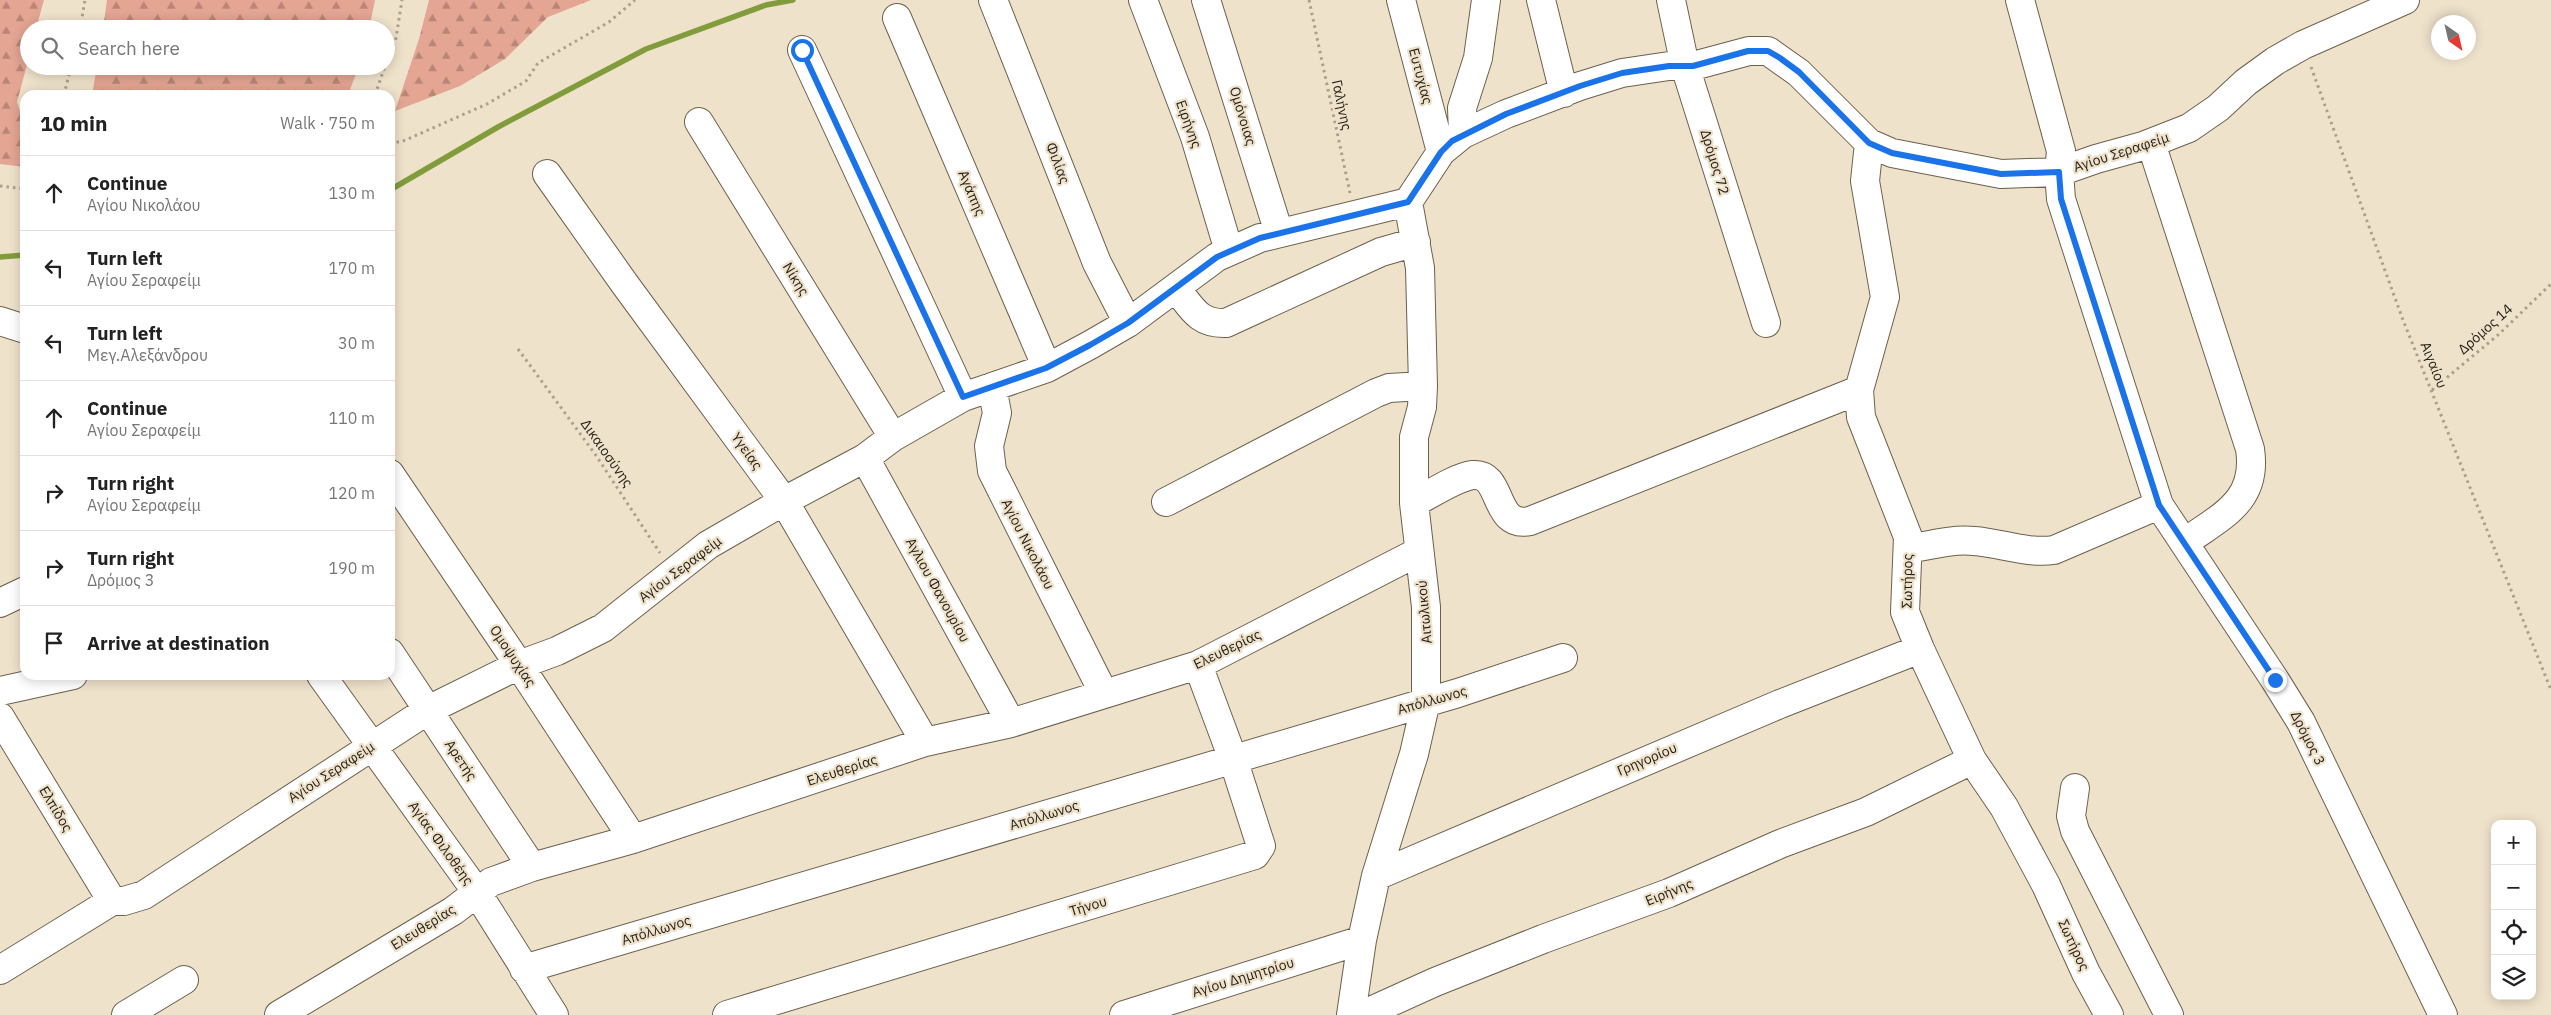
<!DOCTYPE html>
<meta charset="utf-8">
<style>
:root{--surface:#fff;--page:#f6f6f6;--text:#222;--muted:#767676;--line:#e0e0e0}
body{margin:0;font-family:"IBM Plex Sans",sans-serif;background:var(--page);color:var(--text)}
.controls{position:absolute;right:15px;bottom:15px;display:grid;overflow:hidden;border-radius:10px;box-shadow:0 2px 12px #0003}
.controls button{width:45px;height:45px;display:grid;place-items:center;padding:0;border:0;border-bottom:1px solid var(--line);background:var(--surface);color:var(--text);font:25px sans-serif}
.compass{position:absolute;left:2431px;top:15px;width:45px;height:45px;border-radius:50%;background:var(--surface);box-shadow:0 2px 12px #0003;rotate:146deg}
.stop{position:absolute;width:15px;height:15px;margin:-11px;border:4px solid #1a73e8;border-radius:50%;background:#fff}
.stop.end{background:#1a73e8;border-color:#fff;box-shadow:0 1px 5px #0008}
.list{margin:0;padding:0;list-style:none}
h2{display:flex;justify-content:space-between;align-items:center;height:65px;margin:0;padding:0 20px;font-size:21px}
h2 small{font-size:16px;font-weight:400;color:var(--muted)}
.list li{display:grid;grid-template-columns:32px 1fr auto;gap:15px;align-items:center;box-sizing:border-box;height:75px;padding:0 20px;border-top:1px solid var(--line)}
.list b{display:block;font-size:19px;white-space:nowrap}
.list p{margin:0;font-size:16px;white-space:nowrap;color:var(--muted)}
.list em{font-size:16px;font-style:normal;color:var(--muted)}
.icon{flex:none;width:28px;height:28px;fill:none;stroke:currentColor;stroke-width:2;stroke-linecap:round;stroke-linejoin:round}
.map{position:relative;flex:none;width:2551px;height:1015px;overflow:hidden}
.search{position:absolute;background:var(--surface);box-shadow:0 2px 12px #0003;left:20px;top:20px;width:375px;height:55px;display:flex;align-items:center;gap:12px;box-sizing:border-box;padding:0 18px;border-radius:28px;color:var(--muted);font-size:19px}
.panel{position:absolute;background:var(--surface);box-shadow:0 2px 12px #0003;left:20px;top:90px;width:375px;height:590px;border-radius:15px}
.map>svg:first-child{display:block}
</style>
<div class="map">
<svg width="2551" height="1015" viewBox="0 0 2551 1015">
<defs>
<pattern id="forest-firs" width="22" height="20" patternUnits="userSpaceOnUse" patternTransform="scale(1.25)"><rect width="22" height="20" fill="#e4a593"/><path d="M5 1l3.5 6h-7zM16 11l3.5 6h-7z" fill="#b88677"/></pattern>
</defs>
<rect width="100%" height="100%" fill="#efe2cb"/>
<path fill="url(#forest-firs)" d="M0,0H44L36,29H29V57L17,102L25,126V167L0,164Z
M107,0H375L369,29H103Z
M429,0H591L548,17L505,59L460,86L395,111L419,39Z
M97,66H359L348,95H92Z"/>
<g fill="none" stroke-linecap="round" stroke-linejoin="round">
<path stroke="#819c3b" stroke-width="5.5" d="M390,190L498,127L646,49L766,5L793,0
M0,257L25,255"/>
<g stroke="#6c604d" stroke-width="30">
<path id="minor" d="M993,0L1097,263L1128,323
M1143,0L1195,137L1229,251
M1206,0L1279,233
M1401,0L1441,152
M1541,0L1564,93
M1671,0L1685,66L1766,323
M2020,0L2061,151L2059,172L2061,199L2159,505L2275,680L2301,722L2443,1015
M897,18L1047,368
M802,50L963,397
M699,122L893,437
M1463,134L1506,114L1580,86L1622,73L1669,66H1693L1749,51H1768L1799,73L1869,143L1892,153L2001,174L2059,172L2096,159L2143,146L2189,128L2218,108L2246,82L2275,61L2303,45L2405,0
M1869,143L1865,181L1885,297L1859,390L1861,417L1908,537L1905,612L1920,649L1972,760L2004,807L2046,885L2086,973L2109,1015
M2151,143L2250,449C2258,502 2221,516 2184,543
M547,174L624,283L784,501L925,742
M1408,202L1441,152L1463,134L1462,108L1478,58L1486,0
M1176,288C1192,308 1198,324 1226,323L1381,252L1416,242
M0,321L25,329
M992,387L997,413L989,446L992,471L1104,694
M865,458L1011,723
M390,474L519,665L633,839
M1166,502L1376,393L1389,388L1423,386
M1414,503C1429,495 1456,477 1473,475C1504,472 1492,529 1530,521L1859,390
M1908,549C1930,545 1952,539 1974,541C2001,543 2027,554 2054,550L2159,505
M0,603L25,591
M390,653L532,867
M321,675L476,891L554,1015
M0,691L73,675
M0,717L112,901
M2075,788L2071,816L2075,831L2169,1015
M1376,876L1780,704L1920,649
M524,969L1458,693L1563,658
M0,970L112,901H124L144,895L428,710L519,665L557,651L603,628L708,545L784,501L865,458L893,437L963,397L1047,368L1090,345L1128,323L1217,257L1260,238L1408,202
M126,1015L184,980
M279,1015L453,911L491,882L532,867L633,839L925,742L1011,723L1198,665L1418,552
M727,1015L1255,855L1261,846L1233,759L1198,665
M1124,1015L1362,940
M1351,1015L1362,940L1376,876L1414,754L1426,701V607L1414,503V437L1422,407L1423,386L1420,268L1408,202
M1362,1015L1435,982L1543,939L1669,893L1780,844L1866,812L1972,760"/>
</g>
<path stroke="#aa9f8d" stroke-width="3" stroke-dasharray="2.5 4" stroke-linecap="butt" d="M1309,0L1350,193
M80,29L85,0
M386,64L396,38L402,0
M2311,67L2403,320L2551,690
M64,95L71,66
M375,95L385,66
M390,142H401L487,104L526,81L538,63L609,22L635,0
M0,186L25,189
M518,349L595,454L660,553
M2432,390L2498,335L2551,284"/>
<use href="#minor" stroke="#fff" stroke-width="28"/>
</g>
<g fill="none" stroke-linecap="round" stroke-linejoin="round">
<path stroke="#1a73e8" stroke-width="6" d="M802,50L963,397L1046,368L1090,345L1128,323L1217,257L1260,238L1408,202L1441,152L1452,141L1506,114L1580,86L1622,73L1669,66H1693L1748,51H1768L1780,58L1799,72L1869,143L1892,153L2001,174L2059,172L2061,199L2159,505L2275,680"/>
</g>
<g text-anchor="middle" dominant-baseline="central" stroke-width="4.5" stroke-linejoin="round" paint-order="stroke">
<g font-size="14" fill="#221d15" stroke="#efe2cb">
<text transform="translate(1421 76) rotate(75)">Ευτυχίας</text>
<text transform="translate(1342 105) rotate(78)">Γαλήνης</text>
<text transform="translate(1243 116) rotate(73)">Ομόνοιας</text>
<text transform="translate(1189 124) rotate(70)">Ειρήνης</text>
<text transform="translate(2121 152) rotate(-18)">Αγίου Σεραφείμ</text>
<text transform="translate(1715 162) rotate(73)">Δρόμος 72</text>
<text transform="translate(1058 163) rotate(69)">Φιλίας</text>
<text transform="translate(972 193) rotate(67)">Αγάπης</text>
<text transform="translate(796 279) rotate(58)">Νίκης</text>
<text transform="translate(2485 329) rotate(-42)">Δρόμος 14</text>
<text transform="translate(2434 365) rotate(68)">Αιγαίου</text>
<text transform="translate(747 451) rotate(54)">Υγείας</text>
<text transform="translate(607 453) rotate(55)">Δικαιοσύνης</text>
<text transform="translate(1028 544) rotate(63)">Αγίου Νικολάου</text>
<text transform="translate(680 569) rotate(-37)">Αγίου Σεραφείμ</text>
<text transform="translate(1907 581) rotate(-89)">Σωτήρος</text>
<text transform="translate(938 590) rotate(61)">Αγλιου Φανουρίου</text>
<text transform="translate(1424 612) rotate(-95)">Αιτωλικού</text>
<text transform="translate(1227 649) rotate(-26)">Ελευθερίας</text>
<text transform="translate(513 656) rotate(56)">Ομοψυχίας</text>
<text transform="translate(1432 700) rotate(-16)">Απόλλωνος</text>
<text transform="translate(2308 738) rotate(63)">Δρόμος 3</text>
<text transform="translate(1647 759) rotate(-23)">Γρηγορίου</text>
<text transform="translate(461 760) rotate(56)">Αρετής</text>
<text transform="translate(842 770) rotate(-18)">Ελευθερίας</text>
<text transform="translate(331 772) rotate(-33)">Αγίου Σεραφείμ</text>
<text transform="translate(56 809) rotate(59)">Ελπίδος</text>
<text transform="translate(1044 815) rotate(-17)">Απόλλωνος</text>
<text transform="translate(441 843) rotate(54)">Αγίας Φιλοθέης</text>
<text transform="translate(1669 892) rotate(-22)">Ειρήνης</text>
<text transform="translate(1088 906) rotate(-17)">Τήνου</text>
<text transform="translate(423 927) rotate(-32)">Ελευθερίας</text>
<text transform="translate(656 930) rotate(-17)">Απόλλωνος</text>
<text transform="translate(2074 945) rotate(65)">Σωτήρος</text>
<text transform="translate(1243 977) rotate(-17)">Αγίου Δημητρίου</text>
</g>
</g>
</svg>
<div class="controls">
<button>+</button>
<button>−</button>
<button><svg class="icon" aria-label="locate" viewBox="0 0 24 24"><circle cx="12" cy="12" r="6"/><path d="M12 2v4M12 18v4M2 12h4M18 12h4"/></svg></button>
<button><svg class="icon" aria-label="layers" viewBox="0 0 24 24"><path d="M12 4l9 5-9 5-9-5zM3 14l9 5 9-5"/></svg></button>
</div>
<svg class="compass" viewBox="-18 -18 36 36"><path d="M0-13l5 13h-10z" fill="#e53935"/><path d="M0 13l5-13h-10z" fill="#767676"/></svg>
<div class="stop" style="left:802px;top:50px"></div>
<div class="stop end" style="left:2275px;top:680px"></div>
<div class="search"><svg class="icon" aria-label="search" viewBox="0 0 24 24"><circle cx="10" cy="10" r="6"/><path d="M15 15l6 6"/></svg>Search here</div>
<section class="panel">
<h2>10 min<small>Walk · 750 m</small></h2>
<ul class="list">
<li><svg class="icon" aria-label="ahead" viewBox="0 0 24 24"><path d="M12 20V5M6 11l6-6 6 6"/></svg><div><b>Continue</b><p>Αγίου Νικολάου</p></div><em>130 m</em></li>
<li><svg class="icon" aria-label="left" viewBox="0 0 24 24"><path d="M17 20v-9H6M10 6l-5 5 5 5"/></svg><div><b>Turn left</b><p>Αγίου Σεραφείμ</p></div><em>170 m</em></li>
<li><svg class="icon" aria-label="left" viewBox="0 0 24 24"><path d="M17 20v-9H6M10 6l-5 5 5 5"/></svg><div><b>Turn left</b><p>Μεγ.Αλεξάνδρου</p></div><em>30 m</em></li>
<li><svg class="icon" aria-label="ahead" viewBox="0 0 24 24"><path d="M12 20V5M6 11l6-6 6 6"/></svg><div><b>Continue</b><p>Αγίου Σεραφείμ</p></div><em>110 m</em></li>
<li><svg class="icon" aria-label="right" viewBox="0 0 24 24"><path d="M7 20v-9h11M14 6l5 5-5 5"/></svg><div><b>Turn right</b><p>Αγίου Σεραφείμ</p></div><em>120 m</em></li>
<li><svg class="icon" aria-label="right" viewBox="0 0 24 24"><path d="M7 20v-9h11M14 6l5 5-5 5"/></svg><div><b>Turn right</b><p>Δρόμος 3</p></div><em>190 m</em></li>
<li><svg class="icon" aria-label="arrive" viewBox="0 0 24 24"><path d="M6 21V4h12l-3 4 3 4H6"/></svg><div><b>Arrive at destination</b></div></li>
</ul>
</section>
</div>
